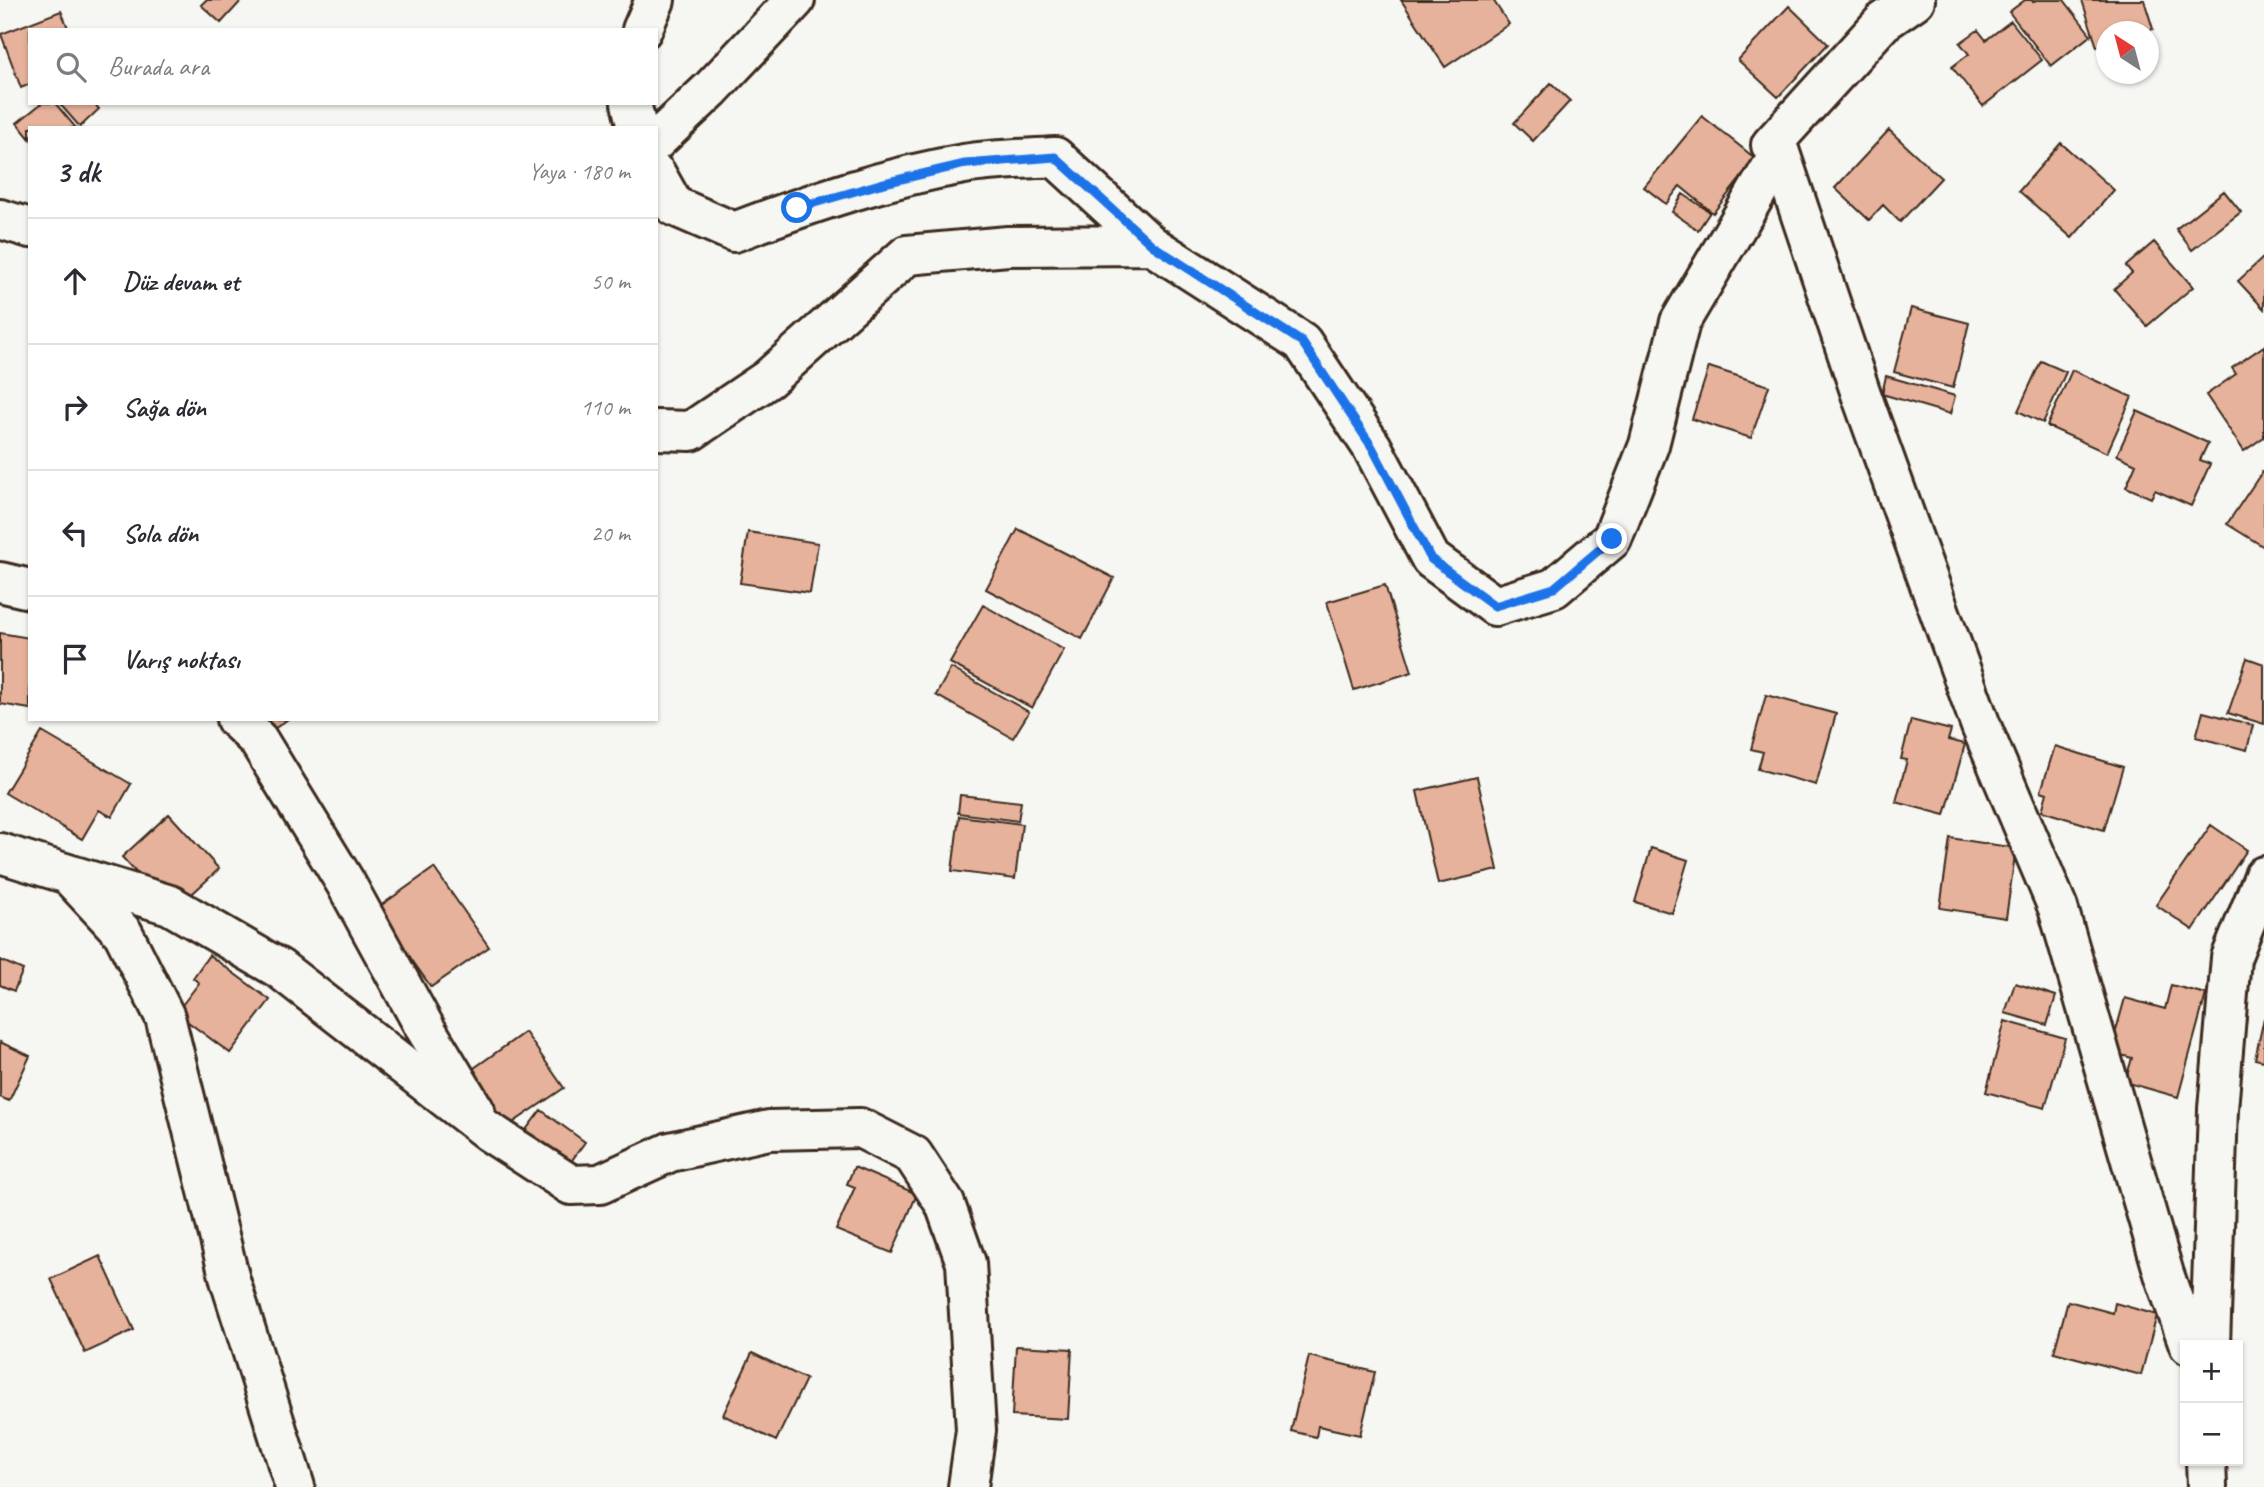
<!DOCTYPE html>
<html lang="tr">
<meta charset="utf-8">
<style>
:root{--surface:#fff;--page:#f7f7f7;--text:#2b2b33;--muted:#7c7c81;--line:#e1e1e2}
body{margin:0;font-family:Caveat,sans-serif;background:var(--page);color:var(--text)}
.controls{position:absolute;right:21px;bottom:21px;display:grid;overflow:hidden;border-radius:0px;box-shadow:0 2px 5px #0004}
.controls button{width:63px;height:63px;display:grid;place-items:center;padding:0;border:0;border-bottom:2px solid var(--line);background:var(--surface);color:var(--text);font:35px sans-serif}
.compass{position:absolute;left:2096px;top:21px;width:63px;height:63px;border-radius:50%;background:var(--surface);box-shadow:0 2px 5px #0004;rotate:324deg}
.stop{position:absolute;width:21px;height:21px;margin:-16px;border:5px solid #1a73e8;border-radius:50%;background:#fff}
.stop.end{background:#1a73e8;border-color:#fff;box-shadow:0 2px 7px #0008}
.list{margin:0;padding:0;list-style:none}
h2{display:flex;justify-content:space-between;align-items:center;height:91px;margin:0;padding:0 28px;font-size:30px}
h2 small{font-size:23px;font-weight:400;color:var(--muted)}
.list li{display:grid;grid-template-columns:46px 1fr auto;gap:21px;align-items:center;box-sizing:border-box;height:126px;padding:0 28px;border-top:2px solid var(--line)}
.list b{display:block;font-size:26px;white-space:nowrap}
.list em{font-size:23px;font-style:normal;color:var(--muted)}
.icon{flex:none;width:38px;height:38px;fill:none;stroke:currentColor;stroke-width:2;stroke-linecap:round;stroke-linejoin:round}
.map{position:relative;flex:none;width:2264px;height:1487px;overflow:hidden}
.search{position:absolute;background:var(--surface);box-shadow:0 2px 5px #0004;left:28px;top:28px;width:630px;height:77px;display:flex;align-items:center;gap:18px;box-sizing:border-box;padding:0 24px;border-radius:0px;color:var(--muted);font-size:26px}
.panel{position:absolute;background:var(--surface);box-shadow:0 2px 5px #0004;left:28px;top:126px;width:630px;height:595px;border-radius:0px}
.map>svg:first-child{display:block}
</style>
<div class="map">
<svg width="2264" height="1487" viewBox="0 0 2264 1487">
<rect width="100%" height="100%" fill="#f6f6f2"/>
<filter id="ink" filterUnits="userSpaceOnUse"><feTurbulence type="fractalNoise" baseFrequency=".0143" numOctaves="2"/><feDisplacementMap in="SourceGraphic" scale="14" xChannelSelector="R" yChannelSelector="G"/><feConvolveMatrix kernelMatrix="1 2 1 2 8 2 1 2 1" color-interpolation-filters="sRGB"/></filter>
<g filter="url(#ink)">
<path fill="#e7b29b" stroke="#3b2a1e" stroke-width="2" d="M206,0H242L221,23L201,5Z
M1401,0H1493L1509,24L1445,67Z
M2025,0H2032L2033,2L2036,0H2064L2091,35L2051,66L2009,12Z
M2082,0H2144L2153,29L2145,32H2106V44L2097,47Z
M1789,6L1828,44L1778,97L1738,60Z
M61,11L69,30H30V84L21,88L1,34Z
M2011,21L2042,60L1983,106L1952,67L1969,54L1960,43L1978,30L1986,40Z
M1551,83L1570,101L1533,141L1514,123Z
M42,103H55L76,128H30V139L17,123Z
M59,103H94L99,109L80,127Z
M1702,116L1756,159L1713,213L1680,186L1666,204L1644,187Z
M1889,130L1941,178L1900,222L1883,205L1869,220L1835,188Z
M2061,143L2114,190L2072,238L2019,191Z
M2224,191L2241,212L2192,250L2176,229Z
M1683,194L1710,212L1698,230L1672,212Z
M2154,242L2193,287L2147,326L2114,289L2132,273L2126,266Z
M2264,257V309L2238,281Z
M1911,308L1969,323L1953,388L1894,372Z
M2264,346V437L2244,451L2206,395L2236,374L2232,368Z
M2041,361L2066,372L2043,423L2018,411Z
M1709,367L1769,386L1751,438L1692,419Z
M2072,370L2132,397L2107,453L2047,426Z
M1886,376L1955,396L1950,414L1882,394Z
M2137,411L2208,443L2200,460L2210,464L2191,506L2155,490L2151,498L2126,487L2136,464L2117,455Z
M2262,472L2264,473V547L2227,524Z
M1018,529L1114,578L1082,639L986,589Z
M748,532L818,543L810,593L740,583Z
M1385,585L1412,672L1354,690L1327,602Z
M983,605L1064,650L1032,708L950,663Z
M0,633L30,638V709L0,704Z
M2247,658L2264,664V724L2228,713Z
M951,668L1029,712L1013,738L936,695Z
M1766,695L1836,714L1816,785L1758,769L1763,752L1751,749Z
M2203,712L2253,725L2247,750L2196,737Z
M251,719H288L263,737Z
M1911,720L1951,730L1948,740L1965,744L1945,815L1896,802L1907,760L1901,759Z
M42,732L131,784L112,817L99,810L82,839L5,793Z
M2055,746L2123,767L2104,830L2042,811L2047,793L2041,791Z
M1477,777L1498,870L1438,884L1417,791Z
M960,795L1021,802L1018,821L958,813Z
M169,814L219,869L181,904L160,881L151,889L122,857Z
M959,816L1022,824L1015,879L952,871Z
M2211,825L2247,850L2193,930L2156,905Z
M1950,838L2016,848L2006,918L1940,908Z
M1651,848L1688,860L1672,913L1635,902Z
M434,868L489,947L431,987L376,909Z
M209,955L270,1000L230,1053L176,1013L199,983L193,978Z
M0,960L23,970L14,991L0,985Z
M2015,983L2056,996L2047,1025L2005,1013Z
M2171,985L2206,994L2178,1097L2125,1082L2132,1058L2110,1052L2125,998L2165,1009Z
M2264,1018V1061L2255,1059Z
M2005,1021L2065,1038L2045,1108L1986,1092Z
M525,1032L564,1088L505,1128L467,1073Z
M0,1042L30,1056L9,1101L0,1097Z
M541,1110L585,1142L567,1167L522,1135Z
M854,1167L917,1194L892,1253L836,1230L855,1187L847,1184Z
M100,1256L134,1330L85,1353L51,1279Z
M2068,1301L2113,1313L2115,1303L2157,1315L2141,1375L2054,1352Z
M1016,1346L1072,1349L1068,1419L1012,1416Z
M752,1353L806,1379L776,1441L723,1415Z
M1309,1356L1375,1372L1360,1435L1318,1426L1316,1437L1291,1431Z"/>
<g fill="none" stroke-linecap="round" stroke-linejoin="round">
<g stroke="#3b2a1e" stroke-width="44">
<path id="minor" d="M642,30L655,0
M631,103L637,128
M656,141L711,89L795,0
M1780,153L1862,397L1981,726L2058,908L2164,1274L2189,1345
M656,174L674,206L734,232C808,204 886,177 964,164C994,159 1025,159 1055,157L1151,245
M0,219L30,228
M656,430L691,431L768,379L907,255L1008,246L1151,245L1302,342L1372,447L1431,559L1495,606L1554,588L1612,539L1649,445L1680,322L1780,153L1771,145L1883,22L1915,0
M0,582L30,589
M236,719L258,740L345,882L425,1028L475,1111
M0,853L68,874L123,933L165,1017L230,1280L295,1487
M68,874L170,905L280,969L488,1131L571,1185L600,1184L670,1152L769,1130L860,1128L913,1155L945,1204L966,1263L976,1430L968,1487
M2210,1345L2218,1109L2231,958L2264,876
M2206,1461L2207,1487"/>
</g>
<use href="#minor" stroke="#f6f6f2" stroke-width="38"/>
</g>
</g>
<g fill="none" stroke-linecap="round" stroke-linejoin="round" filter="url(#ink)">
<path stroke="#1a73e8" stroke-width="9" d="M797,208L880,184L965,164L1055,157L1152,245L1302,342L1372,447L1431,559L1495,606L1554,588L1612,539"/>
</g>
</svg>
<div class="controls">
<button>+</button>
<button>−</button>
</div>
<svg class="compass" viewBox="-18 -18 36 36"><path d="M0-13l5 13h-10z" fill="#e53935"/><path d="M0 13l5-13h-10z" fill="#7c7c81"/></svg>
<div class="stop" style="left:797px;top:208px"></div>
<div class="stop end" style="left:1612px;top:539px"></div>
<div class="search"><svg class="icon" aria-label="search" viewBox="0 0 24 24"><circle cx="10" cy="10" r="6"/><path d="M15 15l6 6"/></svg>Burada ara</div>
<section class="panel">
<h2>3 dk<small>Yaya · 180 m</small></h2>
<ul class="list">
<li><svg class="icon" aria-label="ahead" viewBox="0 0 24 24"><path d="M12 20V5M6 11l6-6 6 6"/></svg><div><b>Düz devam et</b></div><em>50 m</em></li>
<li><svg class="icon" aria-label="right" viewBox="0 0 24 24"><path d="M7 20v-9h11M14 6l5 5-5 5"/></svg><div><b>Sağa dön</b></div><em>110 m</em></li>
<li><svg class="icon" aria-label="left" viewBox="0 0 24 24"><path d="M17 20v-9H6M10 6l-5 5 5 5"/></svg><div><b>Sola dön</b></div><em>20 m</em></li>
<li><svg class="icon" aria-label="arrive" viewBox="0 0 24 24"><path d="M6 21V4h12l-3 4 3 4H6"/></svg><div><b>Varış noktası</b></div></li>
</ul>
</section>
</div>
